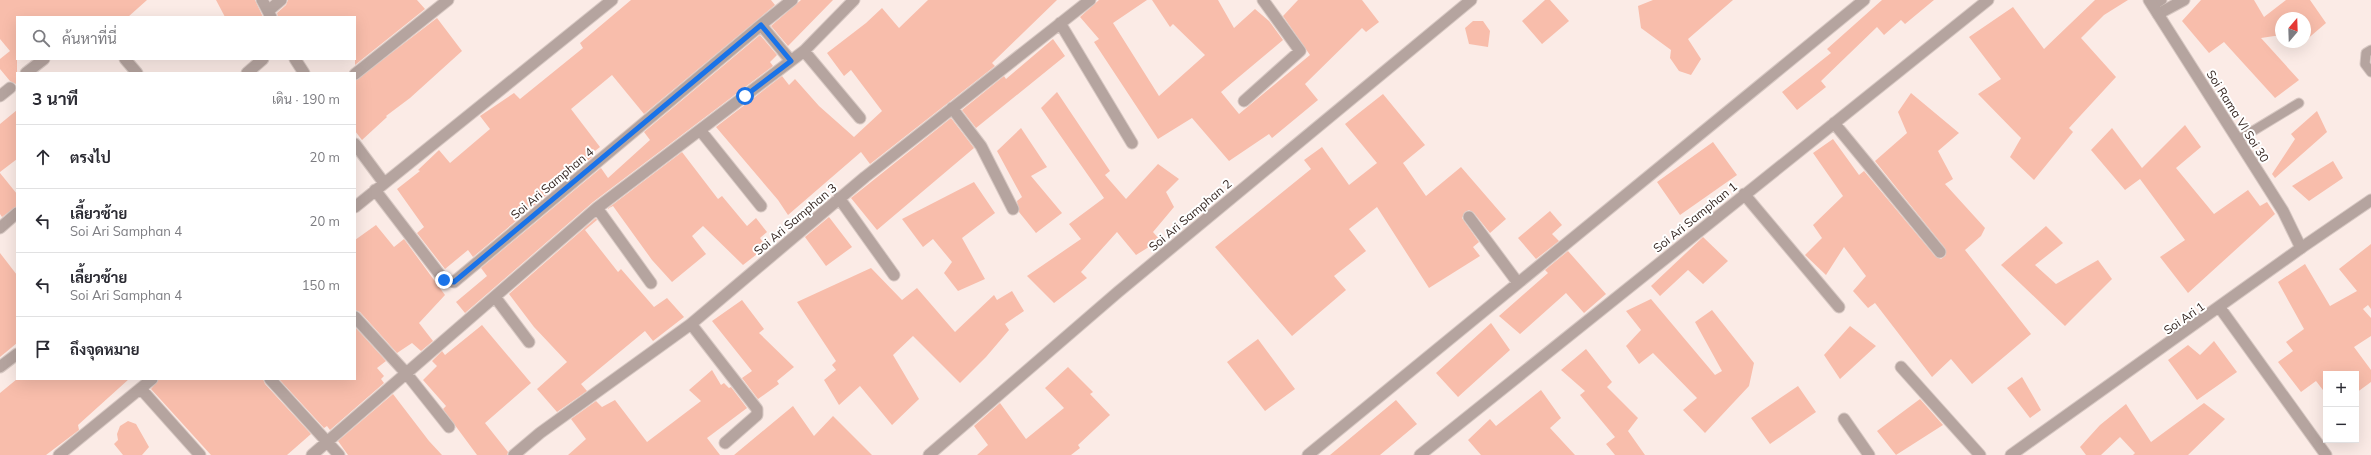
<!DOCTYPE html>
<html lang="th">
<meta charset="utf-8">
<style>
:root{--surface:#fff;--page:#f2f2f3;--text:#2b2b33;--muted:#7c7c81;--line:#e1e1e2}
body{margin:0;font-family:Mulish,Sarabun,sans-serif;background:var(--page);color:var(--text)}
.controls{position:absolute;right:12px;bottom:12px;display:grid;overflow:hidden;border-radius:0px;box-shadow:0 4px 16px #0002}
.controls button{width:36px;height:36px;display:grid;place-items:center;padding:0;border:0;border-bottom:1px solid var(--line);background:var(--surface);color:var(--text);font:20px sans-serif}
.compass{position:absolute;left:2275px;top:12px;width:36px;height:36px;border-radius:50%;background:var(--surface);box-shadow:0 4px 16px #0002;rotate:19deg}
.stop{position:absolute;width:12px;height:12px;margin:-9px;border:3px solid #1a73e8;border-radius:50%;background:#fff}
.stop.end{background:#1a73e8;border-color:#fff;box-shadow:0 1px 4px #0008}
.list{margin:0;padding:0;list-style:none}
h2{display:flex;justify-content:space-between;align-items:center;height:52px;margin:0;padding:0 16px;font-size:17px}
h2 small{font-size:13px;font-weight:400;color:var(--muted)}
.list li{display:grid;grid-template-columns:26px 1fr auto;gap:12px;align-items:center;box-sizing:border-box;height:64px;padding:0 16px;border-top:1px solid var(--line)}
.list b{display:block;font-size:15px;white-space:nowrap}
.list p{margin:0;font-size:13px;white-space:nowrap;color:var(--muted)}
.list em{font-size:13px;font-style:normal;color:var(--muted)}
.icon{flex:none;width:22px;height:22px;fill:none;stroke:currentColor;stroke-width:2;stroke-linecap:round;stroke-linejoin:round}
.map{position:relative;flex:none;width:2371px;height:455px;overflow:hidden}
.search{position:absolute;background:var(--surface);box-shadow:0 4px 16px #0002;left:16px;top:16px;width:340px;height:44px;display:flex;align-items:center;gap:10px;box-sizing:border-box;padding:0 14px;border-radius:0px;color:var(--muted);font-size:15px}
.panel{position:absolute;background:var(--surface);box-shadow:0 4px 16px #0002;left:16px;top:72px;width:340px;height:308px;border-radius:0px}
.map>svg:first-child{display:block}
</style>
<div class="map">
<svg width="2371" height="455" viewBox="0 0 2371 455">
<rect width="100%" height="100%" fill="#fbebe6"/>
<path fill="#f8bdab" d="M0,0H147L128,17H17V90L16,84L10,81L0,69V59L10,51L0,39Z
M216,0H255L263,17H225Z
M288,0H417L425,9L355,65V17H278L277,13L286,5Z
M631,0H771L775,5L644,114L612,75L600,85L571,109L600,147L590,155L592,157L473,257L468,250L445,269L417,233L424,227L397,189L420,171L418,170L439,150L450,163L490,129L480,116L514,93L520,99L583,48L580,43Z
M801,0H833L788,46L771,26Z
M928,0H1057L992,63L995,66L870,164L861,152L788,215L778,200L716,127L782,76L789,85L795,79L819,106L854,137L882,111L851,70L844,76L827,53L866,23L882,8L899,28Z
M1099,0H1147L1113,23L1159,96L1205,55L1173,24L1170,27L1152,0H1218L1234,28L1255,9L1269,21L1283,40L1221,92L1239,114L1310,55L1283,16L1298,0H1362L1379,22L1366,32L1362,28L1305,84L1318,100L1272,138L1269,134L1229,161L1192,118L1158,139L1094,42L1099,39L1080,17Z
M1545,0H1550L1569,21L1542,44L1522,21Z
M1653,0H1733L1688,39L1701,59L1691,75L1679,71L1670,58L1671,50L1641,28L1638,6Z
M1882,0H1934L1905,24L1901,20L1884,35L1877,27L1821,81L1826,87L1797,110L1782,92L1831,53L1827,49Z
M2095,0H2128L2104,15L2081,38L2116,77L2069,128L2073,132L2034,180L2010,157L2021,138L1978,94L2001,79L1969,37L2013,7L2044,49Z
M2201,0H2254L2264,17L2286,0H2310L2326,23L2305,41V18H2281V35L2261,38L2299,80L2275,98L2224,42L2209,53L2182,21Z
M437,18L462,51L410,98L386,116L387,117L362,140L355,131V81Z
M1473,21H1483L1490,31L1488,47L1469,44L1465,28Z
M760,35L777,55L770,62L773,66L593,202L465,313L456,302L487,276L481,268L601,168L608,178L650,140L644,132Z
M1053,39L1065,56L976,128L962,110L1004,76L1006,79Z
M1057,92L1110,171L1105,175L1126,199L1158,164L1179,179L1166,192L1174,207L1153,232L1160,240L1136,255L1117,232L1081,272L1087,278L1054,303L1027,276L1081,239L1069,224L1104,198L1041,108Z
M1911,93L1959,133L1938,151L1953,179L1945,184L1985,228L1981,236L1965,250L2031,334L1972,384L1951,359L1932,377L1875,303L1868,308L1853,291L1866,276L1844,247L1826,275L1805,255L1822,238L1813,225L1843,196L1813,153L1833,139L1859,175L1864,171L1935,256L1941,259L1946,255L1945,248L1875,161L1907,133L1898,112Z
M1383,94L1425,145L1403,163L1426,196L1461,167L1506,219L1490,233L1474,213L1469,210L1465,212L1462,218L1479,242L1473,247L1480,256L1429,288L1377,207L1349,229L1366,251L1334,276L1346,290L1292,336L1215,247L1311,169L1304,160L1322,147L1349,185L1377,163L1345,124Z
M17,110V159L0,172V124Z
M2317,111L2327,132L2275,178L2272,174L2295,139L2291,134Z
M951,118L974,148L877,230L851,198Z
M2185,125L2201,147L2176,168L2214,214L2248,190L2260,206L2267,202L2275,214L2188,293L2160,257L2185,240L2140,179L2125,190L2091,150L2112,128L2142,168Z
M1021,128L1047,167L1031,176L1062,213L1036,233L1019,212L1017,201L1022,197L997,151Z
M1713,142L1737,175L1680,215L1657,182Z
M682,152L718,199L722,196L747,226L756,218L767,232L760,238L766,247L743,265L703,226L692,236L706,254L672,282L652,260L613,206L607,209Z
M2333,161L2343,178L2309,201L2292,186Z
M0,173L17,194V206L2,217L0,214Z
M974,182L995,213L962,238L985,279L958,291L944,273L952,262L933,239L923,247L902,219Z
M1550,211L1562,225L1552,234L1559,241L1536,259L1518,238Z
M829,217L852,247L826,266L805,237Z
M596,218L597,220L585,230L618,272L621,269L654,307L667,298L684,317L653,341L645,331L581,384L587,391L557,412L537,389L567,362L534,327L509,294Z
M376,225L394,247L404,239L445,295L419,323L433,341L421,351L412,343L397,353L360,312L355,310V240Z
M2046,226L2063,243L2035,265L2056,284L2098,260L2112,279L2065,326L2001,265Z
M1703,237L1728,261L1703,284L1688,270L1660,296L1651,286Z
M2371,244V309L2368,305L2363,309L2371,318V336L2354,347L2371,370V382L2356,393V374H2326V394L2316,381L2301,392L2278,362L2293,351L2286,342L2304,329L2278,282L2305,264L2330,306L2357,291L2339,269Z
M1568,251L1606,294L1584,313L1566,293L1520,334L1499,316L1548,273L1545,270Z
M0,253L17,275V343L0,357Z
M871,268L902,300L917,288L955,332L994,295L997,300L1012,291L1024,311L1005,324L1009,330L986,357L960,383L913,336L893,355L919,399L892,425L860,386L839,405L824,380L836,370L832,365L836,361L797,302Z
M1651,299L1715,375L1722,371L1695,322L1712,310L1754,363L1749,386L1705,433L1683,410L1697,398L1653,353L1639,364L1626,346L1641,330L1626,311Z
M742,300L764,329L759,333L794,367L777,381L779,384L758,399L742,378L752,371L712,321Z
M1491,323L1510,350L1458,397L1436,373Z
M482,325L531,383L485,423L508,452L507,455H477L443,409L446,406L423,380L437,366L432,361L442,351L445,355Z
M1850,326L1876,346L1840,379L1824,355Z
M355,327L386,361L377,368L384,376L381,379L384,383L330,430L327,426L324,428L279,379H355Z
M1258,339L1295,389L1265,411L1227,362Z
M2214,341L2237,372L2197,400L2168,360L2188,345L2200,355Z
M1586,349L1612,382L1607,387L1638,418L1628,431L1645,455H1615L1606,444L1615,437L1580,395L1585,391L1561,370Z
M1068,367L1093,392L1090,394L1110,415L1078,445L1080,448L1071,455H977L988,445L974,426L1000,403L1026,439L1064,408L1045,388Z
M712,370L721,385L724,383L729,388L731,387L747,408L707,438L720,455H568L586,439L571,419L596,401L602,407L615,400L647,442L701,401L689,390Z
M2022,377L2041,410L2030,418L2007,388Z
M17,379H129L78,425L79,430L46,455H0V393Z
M159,379H263L265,384L311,434L287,455H211L151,389Z
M1798,386L1816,412L1770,444L1751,418Z
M1541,390L1561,418L1550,428L1575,455H1481L1468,440L1490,419L1496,426Z
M393,394L429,441L442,455H348L338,441Z
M1920,399L1943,425L1896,455L1877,431Z
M1396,400L1417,424L1380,455H1330Z
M2204,403L2225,419L2188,455H2133L2135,453L2120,437L2101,455H2086L2080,447L2100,425L2126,404L2151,442Z
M793,406L814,436L833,416L872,455H734Z
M128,421L136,424L149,447L142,455H123L114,444L118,440L117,434L120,426Z"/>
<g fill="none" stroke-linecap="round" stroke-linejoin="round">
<g stroke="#d7c8c3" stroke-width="11">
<path id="service" d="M2153,6L2162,0
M2371,50L2366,53L2365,64L2371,72
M2238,140L2299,103"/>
</g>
<g stroke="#d7c8c3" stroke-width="13">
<path id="minor" d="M262,0L271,17
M268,11L281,0
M2158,14L2184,0
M1060,23L1132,143
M761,25L792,0
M804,51L860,118
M125,59L137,73
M295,59L304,73
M26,73L44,59
M247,73L263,59
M355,74L448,0
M0,96L10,88
M1244,101L1300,51L1263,0
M952,108L981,146L1013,209
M1834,123L1940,252
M700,130L761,206
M355,144L384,183
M375,190L444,280L454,282L761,25L791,61
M1744,194L1839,307
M839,198L894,275
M355,207L612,0
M597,208L651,283
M1469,217L1518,283
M0,228L17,213
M495,297L529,342
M2220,308L2326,455
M355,317L406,373L449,427
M691,324L757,409V415L725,443
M0,367L17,354
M1901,367L1980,455
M270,379L339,455
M141,389L200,455
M1844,419L1869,455
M59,455L152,379
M312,455L597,208L804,51L854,0
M514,455L540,433L691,324L865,177L1090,0
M929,455L1118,292L1471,0
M1308,455L1864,0
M1420,455L1988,0
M2011,455L2301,248"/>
</g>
<g stroke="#d7c8c3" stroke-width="13">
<path id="tertiary" d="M2149,0L2283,211L2301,248L2371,200"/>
</g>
<use href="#service" stroke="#b5a49f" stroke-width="9"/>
<use href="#minor" stroke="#b5a49f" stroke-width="11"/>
<use href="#tertiary" stroke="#b5a49f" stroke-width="11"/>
</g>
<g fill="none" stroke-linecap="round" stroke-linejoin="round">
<path stroke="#1a73e8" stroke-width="5" d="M444,280L454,282L761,25L791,61L745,96"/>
</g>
<g text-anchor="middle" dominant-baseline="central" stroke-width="4" stroke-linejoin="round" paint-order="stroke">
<g font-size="12" fill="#352621" stroke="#fff">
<text transform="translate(2238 116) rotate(58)">Soi Rama VI Soi 30</text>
<text transform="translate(552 183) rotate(-40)">Soi Ari Samphan 4</text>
<text transform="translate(1190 215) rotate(-40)">Soi Ari Samphan 2</text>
<text transform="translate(1695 217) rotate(-39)">Soi Ari Samphan 1</text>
<text transform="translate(795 219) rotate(-40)">Soi Ari Samphan 3</text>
<text transform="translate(2184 318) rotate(-35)">Soi Ari 1</text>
</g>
</g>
</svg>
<div class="controls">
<button>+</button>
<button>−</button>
</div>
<svg class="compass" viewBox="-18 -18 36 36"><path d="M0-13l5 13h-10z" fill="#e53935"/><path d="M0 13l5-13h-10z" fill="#7c7c81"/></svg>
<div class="stop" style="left:745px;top:96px"></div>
<div class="stop end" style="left:444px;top:280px"></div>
<div class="search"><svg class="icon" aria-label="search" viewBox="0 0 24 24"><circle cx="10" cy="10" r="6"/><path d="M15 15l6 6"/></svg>ค้นหาที่นี่</div>
<section class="panel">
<h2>3 นาที<small>เดิน · 190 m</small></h2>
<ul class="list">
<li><svg class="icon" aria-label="ahead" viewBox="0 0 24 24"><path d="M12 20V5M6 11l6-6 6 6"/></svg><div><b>ตรงไป</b></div><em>20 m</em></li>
<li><svg class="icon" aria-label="left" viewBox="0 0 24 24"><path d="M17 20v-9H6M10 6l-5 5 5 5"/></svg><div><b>เลี้ยวซ้าย</b><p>Soi Ari Samphan 4</p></div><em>20 m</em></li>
<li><svg class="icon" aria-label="left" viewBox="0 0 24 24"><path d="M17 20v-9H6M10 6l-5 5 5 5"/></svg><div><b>เลี้ยวซ้าย</b><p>Soi Ari Samphan 4</p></div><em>150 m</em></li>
<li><svg class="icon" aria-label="arrive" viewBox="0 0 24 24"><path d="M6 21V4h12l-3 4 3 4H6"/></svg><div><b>ถึงจุดหมาย</b></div></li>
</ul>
</section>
</div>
